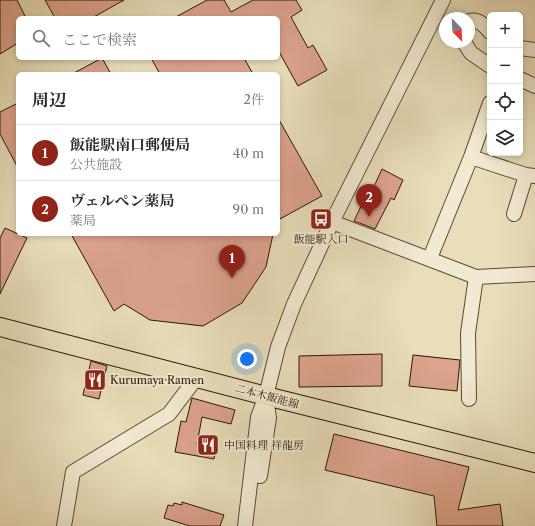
<!DOCTYPE html>
<html lang="ja">
<meta charset="utf-8">
<style>
:root{--surface:#fff;--page:#f7f7f7;--text:#2b2b33;--muted:#7c7c81;--line:#e1e1e2;--accent:#8f2418}
body{margin:0;font-family:"Libre Caslon Text","Noto Serif JP",serif;background:var(--page);color:var(--text)}
.controls{position:absolute;right:12px;top:12px;display:grid;overflow:hidden;border-radius:6px;box-shadow:0 2px 6px #0003}
.controls button{width:36px;height:36px;display:grid;place-items:center;padding:0;border:0;border-bottom:1px solid var(--line);background:var(--surface);color:var(--text);font:20px sans-serif}
.compass{position:absolute;left:439px;top:12px;width:36px;height:36px;border-radius:50%;background:var(--surface);box-shadow:0 2px 6px #0003;rotate:156deg}
.you{position:absolute;left:247px;top:359px;width:14px;height:14px;margin:-10px;border:3px solid #fff;border-radius:50%;background:#1a73e8;box-shadow:0 0 0 6px #1a73e833}
.badge{display:grid;place-items:center;width:26px;height:26px;border-radius:50%;background:var(--accent);color:#fff;font-size:13px;font-weight:700}
.pin{position:absolute;translate:-50% -33px;filter:drop-shadow(0 1px 2px #0008)}
.pin::after{content:'';position:absolute;top:21px;width:14px;height:12px;background:inherit;clip-path:polygon(0 0,100% 0,50% 100%)}
.list{margin:0;padding:0;list-style:none}
h2{display:flex;justify-content:space-between;align-items:center;height:52px;margin:0;padding:0 16px;font-size:17px}
h2 small{font-size:13px;font-weight:400;color:var(--muted)}
.list li{display:grid;grid-template-columns:26px 1fr auto;gap:12px;align-items:center;box-sizing:border-box;height:56px;padding:0 16px;border-top:1px solid var(--line)}
.list b{display:block;font-size:15px;white-space:nowrap}
.list p{margin:0;font-size:13px;white-space:nowrap;color:var(--muted)}
.list em{font-size:13px;font-style:normal;color:var(--muted)}
.icon{flex:none;width:22px;height:22px;fill:none;stroke:currentColor;stroke-width:2;stroke-linecap:round;stroke-linejoin:round}
.map{position:relative;flex:none;width:535px;height:526px;overflow:hidden}
.search{position:absolute;background:var(--surface);box-shadow:0 2px 6px #0003;left:16px;top:16px;width:264px;height:44px;display:flex;align-items:center;gap:10px;box-sizing:border-box;padding:0 14px;border-radius:6px;color:var(--muted);font-size:15px}
.panel{position:absolute;background:var(--surface);box-shadow:0 2px 6px #0003;left:16px;top:72px;width:264px;height:164px;border-radius:6px}
.map>svg:first-child{display:block}
</style>
<div class="map">
<svg width="535" height="526" viewBox="0 0 535 526">
<rect width="100%" height="100%" fill="#e9deba"/>
<filter id="stains"><feTurbulence type="fractalNoise" baseFrequency=".005" numOctaves="4"/><feColorMatrix values="0 0 0 0 .2 0 0 0 0 .09 0 0 0 0 .02 0 0 0 .5 -.17"/></filter>
<radialGradient id="worn" r=".72"><stop offset=".6" stop-color="#630" stop-opacity="0"/><stop offset="1" stop-color="#630" stop-opacity=".3"/></radialGradient>
<path fill="#dda38d" stroke="#281805" d="M0,0H17L26,18H18V43L0,54Z
M45,0H124L92,18H55Z
M207,0H224L231,12L253,0H296L302,10L291,17L308,48L313,45L327,70L298,86L278,50V18H174Z
M102,58L111,74H72Z
M151,58H244L253,74H160Z
M18,103V168L0,134V112Z
M278,118L322,196L278,220Z
M382,169L403,180L394,200L391,198L375,229L354,221L363,202L366,204Z
M5,228L27,238L0,294V238Z
M71,234H273L266,267L242,303L203,326L150,320L124,304L114,311Z
M382,354V386L299,387V356Z
M413,355L460,360L457,391L409,386Z
M91,361L107,366L99,399L83,395Z
M192,398L235,410L231,424L202,417L197,444L216,448L214,459L175,452L181,421L186,422Z
M334,434L469,467L458,510L500,504L503,526H437L434,496L325,470Z
M182,502L224,515L220,526H190L164,518L168,505L173,506L174,503L182,505Z"/>
<g fill="none" stroke-linecap="round" stroke-linejoin="round">
<g stroke="#584a32" stroke-width="16">
<path id="minor" d="M469,21C479,19 484,25 490,32
M464,42L471,53L490,66
M520,48L535,50
M520,79L535,86
M471,157L526,175L535,176
M514,214L526,175
M332,222L476,277L535,274
M430,258L471,157L490,103
M469,399L468,333L476,277
M260,476L269,418L266,398
M64,526L73,472L169,414L197,377
M245,526L258,417L266,396L278,347L294,304L332,222L443,0"/>
</g>
<g stroke="#281805" stroke-width="20">
<path id="major" d="M0,327L266,396L535,463"/>
</g>
<use href="#minor" stroke="#f1ead2" stroke-width="14"/>
<use href="#major" stroke="#e9deba" stroke-width="18"/>
</g>
<defs>
<g id="bus-square" transform="scale(1.15)"><rect x="-9" y="-9" width="18" height="18" rx="4" fill="#8f2418" stroke="#f1ead2"/><path d="M-5-6H5V4H4V6H2V4H-2V6H-4V4H-5ZM-3.5-4V0h7V-4ZM-3.5 1.2v1.5H-2V1.2ZM2 1.2v1.5H3.5V1.2Z" fill="#fff"/></g>
<g id="restaurant-square" transform="scale(1.15)"><rect x="-9" y="-9" width="18" height="18" rx="4" fill="#8f2418" stroke="#f1ead2"/><path d="M-5-6h1v4h1v-4h1v4h1v-4h1v5L-1.5 .5V6h-2V.5L-5-1ZM5-6V6H3V1.5H1.5Q1.5-4 5-6Z" fill="#fff"/></g>
</defs>
<g fill-rule="evenodd">
<use href="#bus-square" x="321" y="219"/>
<use href="#restaurant-square" x="95" y="380"/>
<use href="#restaurant-square" x="208" y="445"/>
</g>
<g text-anchor="middle" dominant-baseline="central" stroke-width="4" stroke-linejoin="round" paint-order="stroke">
<g font-size="11" fill="#281805" stroke="#f1ead2" text-anchor="start">
<text x="321" y="239" text-anchor="middle">飯能駅入口</text>
<text x="110" y="380">Kurumaya Ramen</text>
<text x="224" y="445">中国料理 祥龍房</text>
</g>
<g font-size="11" fill="#281805" stroke="#f1ead2">
<text transform="translate(267 396) rotate(15)">二本木飯能線</text>
</g>
</g>
<rect width="100%" height="100%" filter="url(#stains)"/>
<rect width="100%" height="100%" fill="url(#worn)"/>
</svg>
<div class="controls">
<button>+</button>
<button>−</button>
<button><svg class="icon" aria-label="locate" viewBox="0 0 24 24"><circle cx="12" cy="12" r="6"/><path d="M12 2v4M12 18v4M2 12h4M18 12h4"/></svg></button>
<button><svg class="icon" aria-label="layers" viewBox="0 0 24 24"><path d="M12 4l9 5-9 5-9-5zM3 14l9 5 9-5"/></svg></button>
</div>
<svg class="compass" viewBox="-18 -18 36 36"><path d="M0-13l5 13h-10z" fill="#e53935"/><path d="M0 13l5-13h-10z" fill="#7c7c81"/></svg>
<div class="you"></div>
<div class="pin badge" style="left:232px;top:278px">1</div>
<div class="pin badge" style="left:369px;top:217px">2</div>
<div class="search"><svg class="icon" aria-label="search" viewBox="0 0 24 24"><circle cx="10" cy="10" r="6"/><path d="M15 15l6 6"/></svg>ここで検索</div>
<section class="panel">
<h2>周辺<small>2件</small></h2>
<ul class="list">
<li><span class="badge">1</span><div><b>飯能駅南口郵便局</b><p>公共施設</p></div><em>40 m</em></li>
<li><span class="badge">2</span><div><b>ヴェルペン薬局</b><p>薬局</p></div><em>90 m</em></li>
</ul>
</section>
</div>
